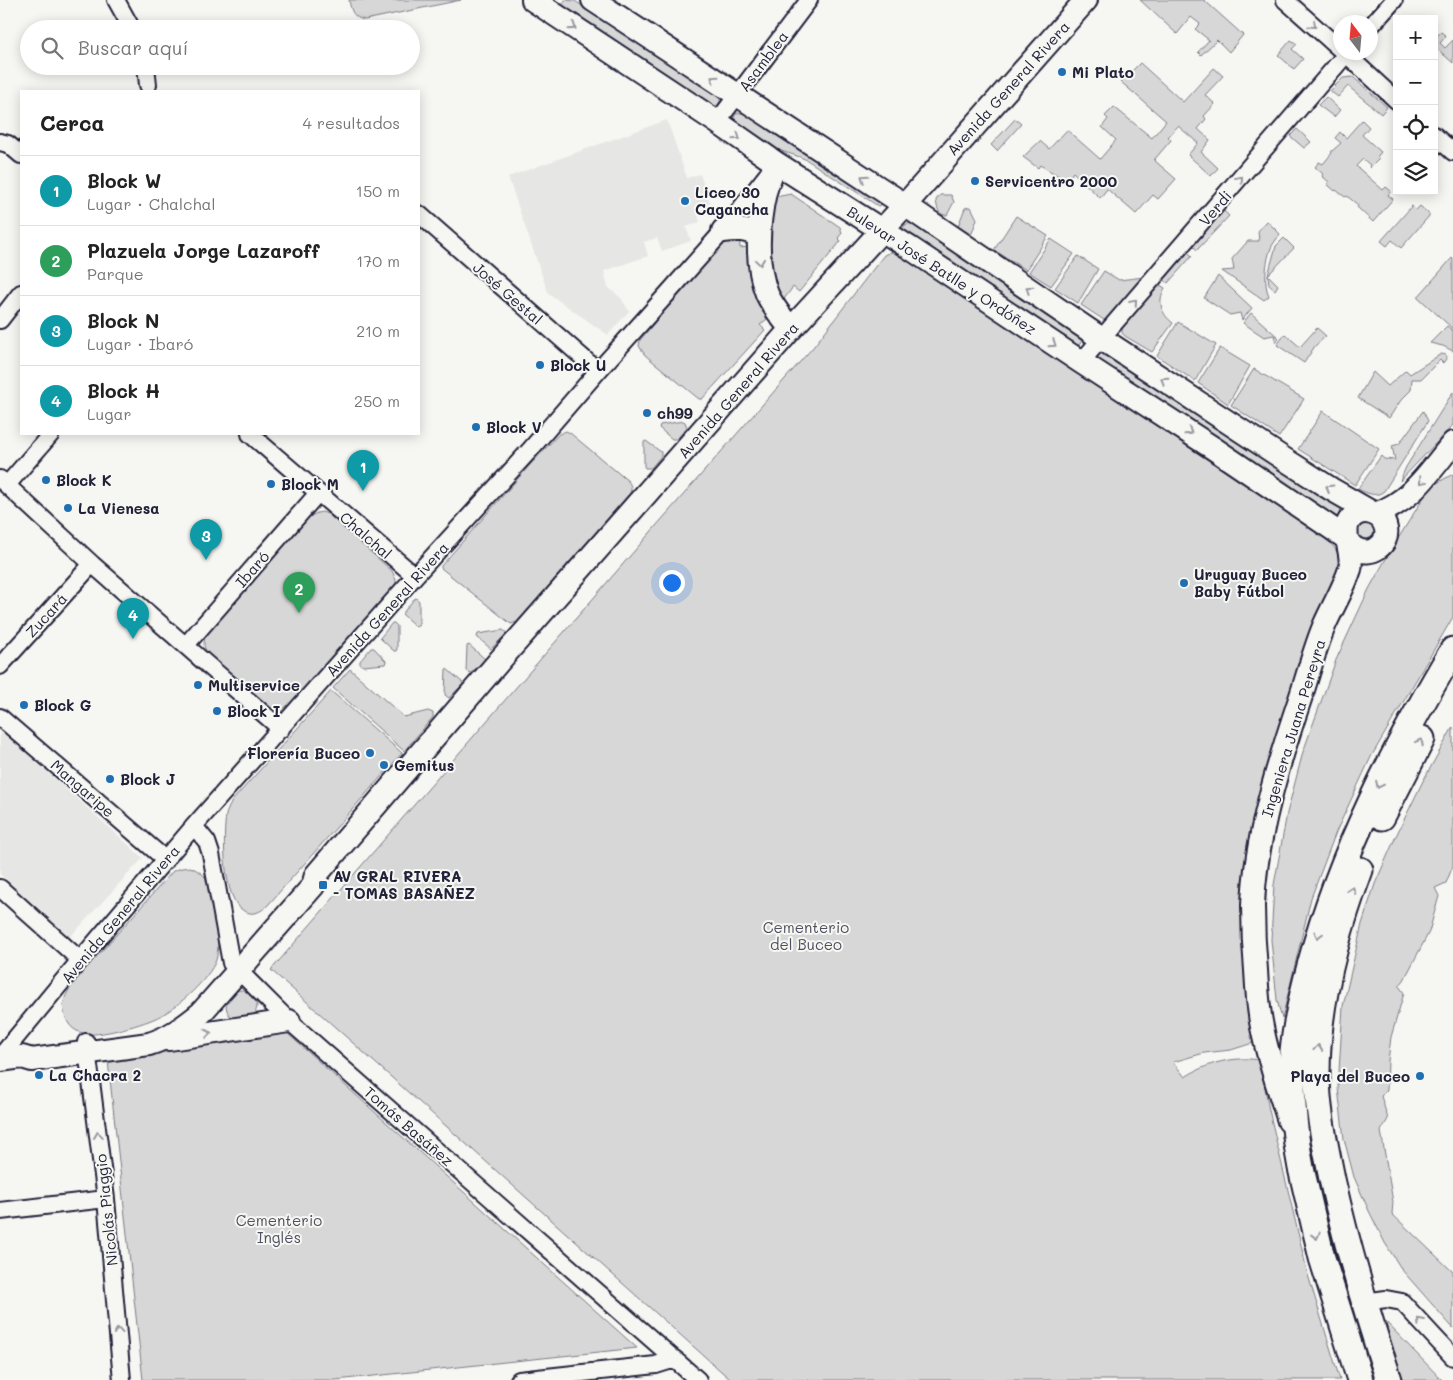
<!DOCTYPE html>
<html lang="es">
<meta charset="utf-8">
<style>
:root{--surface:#fff;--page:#f6f6f6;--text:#222;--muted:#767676;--line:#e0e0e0;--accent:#7c3aed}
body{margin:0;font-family:Mali,sans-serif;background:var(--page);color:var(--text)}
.controls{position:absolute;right:15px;top:15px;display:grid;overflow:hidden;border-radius:0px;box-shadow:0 2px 12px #0003}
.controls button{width:45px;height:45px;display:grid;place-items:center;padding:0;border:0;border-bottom:1px solid var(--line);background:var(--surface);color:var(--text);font:25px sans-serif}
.compass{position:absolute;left:1333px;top:15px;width:45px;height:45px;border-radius:50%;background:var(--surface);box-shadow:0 2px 12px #0003;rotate:344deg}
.you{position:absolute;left:671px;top:582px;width:18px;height:18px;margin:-12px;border:4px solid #fff;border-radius:50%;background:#1a73e8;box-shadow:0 0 0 8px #1a73e833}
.badge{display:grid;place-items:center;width:32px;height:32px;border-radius:50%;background:var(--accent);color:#fff;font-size:16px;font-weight:700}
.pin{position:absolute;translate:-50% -41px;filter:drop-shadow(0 1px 2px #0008)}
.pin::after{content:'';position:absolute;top:26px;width:18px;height:15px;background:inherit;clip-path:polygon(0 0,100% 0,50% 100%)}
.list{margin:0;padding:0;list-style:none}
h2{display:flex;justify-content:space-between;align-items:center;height:65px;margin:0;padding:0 20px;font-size:21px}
h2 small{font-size:16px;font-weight:400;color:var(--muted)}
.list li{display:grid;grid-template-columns:32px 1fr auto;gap:15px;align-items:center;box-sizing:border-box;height:70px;padding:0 20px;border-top:1px solid var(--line)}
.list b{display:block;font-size:19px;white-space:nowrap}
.list p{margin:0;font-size:16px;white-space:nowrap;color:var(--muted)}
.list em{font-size:16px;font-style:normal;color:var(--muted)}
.icon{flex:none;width:28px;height:28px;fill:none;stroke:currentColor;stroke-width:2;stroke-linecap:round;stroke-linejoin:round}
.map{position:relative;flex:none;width:1453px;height:1380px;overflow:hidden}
.search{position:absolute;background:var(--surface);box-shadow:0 2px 12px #0003;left:20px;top:20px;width:400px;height:55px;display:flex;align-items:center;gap:12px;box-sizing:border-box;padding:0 18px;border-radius:28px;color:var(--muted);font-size:19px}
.panel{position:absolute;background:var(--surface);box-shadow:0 2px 12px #0003;left:20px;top:90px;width:400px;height:345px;border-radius:0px}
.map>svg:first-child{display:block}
</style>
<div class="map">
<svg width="1453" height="1380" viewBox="0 0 1453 1380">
<rect width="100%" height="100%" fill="#f6f6f2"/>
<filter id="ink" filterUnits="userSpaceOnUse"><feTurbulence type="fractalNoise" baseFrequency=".02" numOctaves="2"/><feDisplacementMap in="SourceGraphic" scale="10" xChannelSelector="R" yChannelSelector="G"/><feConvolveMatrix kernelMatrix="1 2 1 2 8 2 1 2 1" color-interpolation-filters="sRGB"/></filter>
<g filter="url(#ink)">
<path fill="#e6e6e4" d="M667,120L687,178L700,174L710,203L696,208L700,222L686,227L691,241L662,251L657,238L644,242L648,256L604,271L608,287L621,298L629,311L608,335L548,293L508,177Z
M0,729L143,858L70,937L0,874Z"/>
<path fill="#d7d7d7" stroke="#7c7c89" d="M349,0H461L365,20C353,18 351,11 349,0Z
M565,0L575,1L717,95L720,99V102L716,107H711L562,6Z
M1140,0H1204L1243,35L1229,52L1217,40L1201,55L1198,52L1209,40L1195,29L1200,24L1191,17L1177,34Z
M1441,32L1446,36L1440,43L1445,48L1453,40V63L1434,46V34L1437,36Z
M1291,40L1297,44L1292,49L1303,59L1294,69L1278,55Z
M1140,63L1183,102L1214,68L1223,76L1205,95L1215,104L1204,116L1206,119L1198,129L1210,140L1201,152L1218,168L1211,176L1188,155L1198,143L1178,126L1168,137L1171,140L1154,160L1176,179L1158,199L1153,195L1136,214L1107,189L1100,198L1073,172L1067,181L1040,165L1038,168L1023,157L1040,141L1049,149L1067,130L1100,159L1116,140L1102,127L1108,119L1105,116L1114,107L1152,138L1166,121L1121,82Z
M1353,77L1387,107L1381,114L1348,86L1338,97L1330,91L1343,78Z
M1326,97L1340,110L1334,117L1318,105Z
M737,113H742L747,114L881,204V205L878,206L807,160C799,156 790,154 781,151C764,144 749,131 734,121V117Z
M1015,119L1021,124L997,151L991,145Z
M1362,120L1369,127L1362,135L1381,152L1377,157L1379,159L1370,168L1369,167L1370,165L1363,159L1356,166L1383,190L1386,187L1391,191L1388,195L1393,199L1373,222L1357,207L1358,205L1347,196L1345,197L1336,190L1335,191L1327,184L1329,182L1322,176L1323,174L1315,167L1319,162L1323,164L1332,153L1331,152L1341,143L1335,138L1340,132L1346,138Z
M1297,129L1311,142L1304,148L1290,136Z
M791,194L840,227L842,233L838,238L841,241L799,292L793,287L781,303L766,254L775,197Z
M940,195H951L954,202L947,215C938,216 937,207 936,200Z
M1412,206L1416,210L1420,206L1430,215L1401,248L1392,240L1387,246L1381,241Z
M969,207H971L977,219L972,233L970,234L958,226L965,208Z
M1224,211L1229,216L1197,250L1193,246Z
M1016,216L1048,236L1026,270L994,250Z
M1267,221L1280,234C1277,239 1273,243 1271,248C1266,260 1263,284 1269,296L1264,300L1222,271L1234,270L1232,259L1248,241H1259L1258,231Z
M911,223L1083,338L1080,344L1076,346L901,231L905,225Z
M739,235L740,248L748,247L749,272L754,293L767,319L760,325L765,330L704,397L702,399H699L645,355L639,346L640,340L720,244L727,237Z
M1284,238L1294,248L1268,275L1278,285L1275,290L1269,285L1268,275L1276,246Z
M1051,239L1074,254L1051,286L1029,272Z
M891,252H896L1319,534C1331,543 1337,548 1342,564L1262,791L1259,1041L1231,1050L1204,1053L1173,1062L1185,1077C1207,1063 1233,1056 1260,1060L1269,1110L1308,1275L1340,1380H731L271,970L656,526L814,346L884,255Z
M1188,252L1192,256L1168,283L1164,280Z
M1078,256L1098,269L1078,303L1055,288Z
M1452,258L1453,259V329L1418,297Z
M1104,271L1119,280L1144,277L1107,322L1081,305Z
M1218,276L1252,308L1242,320L1240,313L1230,315L1204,298Z
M1160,285L1165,288C1157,301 1161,314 1173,323L1152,352L1125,336L1122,333V328L1124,324Z
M1251,313L1279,338L1276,343L1274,335L1264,337L1243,323Z
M1178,322L1216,345L1195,381L1157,356Z
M1447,326L1453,331V351L1443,346L1430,343Z
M1317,328L1326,336L1315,346L1304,363L1277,345L1285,334L1300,347Z
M1220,348L1250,366L1228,404L1198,383Z
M1103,351L1353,509L1343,526L1098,361V354Z
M1441,354L1446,355V359L1443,363L1440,360L1421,379H1412L1411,390L1401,400L1389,418L1358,398L1373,372L1388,386L1406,370L1410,374Z
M1254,369L1304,399L1279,437L1231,405Z
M1453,392V425L1400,481L1406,467Z
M1323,411L1379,449L1355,485L1298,449Z
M1423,411L1428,421L1384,491C1376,498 1367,493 1358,489L1381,456L1384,459L1395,460L1392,446L1399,444Z
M683,421L685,422L687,427L677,439H672L659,428L660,425Z
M566,431L570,433L628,481C631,485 632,488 630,493L517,622L511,624L441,568V566L529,466L559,434Z
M646,441L661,452V456L651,468H645L644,466V442Z
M1453,474V617L1371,757L1336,832L1311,898L1282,1019L1277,1000L1271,940L1274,885L1287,813L1303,752L1336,660L1369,589L1388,555L1430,487Z
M322,512L328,514L392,571L396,580V586L286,710L279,712L271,709L209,655C203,648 203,643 206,634L307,518L317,513Z
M1372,521L1378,537L1363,542C1358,536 1356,532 1359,525Z
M416,598L419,601V625L416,627L402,614L414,599Z
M392,623H394L397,626V649L396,651H394L380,638Z
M503,630L507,633L491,649L477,637L478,634Z
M469,645L485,659L471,673L466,671L467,646Z
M371,648H374L386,661L385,664L363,666L360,664V661Z
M350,669L404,717L428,711L433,713V717L404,751L333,688Z
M446,669H447L462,682L463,684L449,698L445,695Z
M331,691L402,753L268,905C261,912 253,916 244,911C222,899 223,837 226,815C227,810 230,806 232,801Z
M1453,727V866L1446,883L1435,888L1439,896L1429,932L1404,980L1399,986L1404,993L1391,1037L1388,1061L1387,1090L1381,1096L1388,1119L1381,1131L1393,1202L1392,1214L1453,1272V1328L1402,1270L1385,1243L1369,1211L1354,1177L1344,1139L1338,1088L1343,1006L1362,924L1375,884L1396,836L1423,781Z
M190,867C213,876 212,892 215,914C216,927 220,948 216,960C209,979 178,1007 160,1016C145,1024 102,1036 86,1034C76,1032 69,1027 66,1018C59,1003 67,992 76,980L173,871L182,868Z
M241,990C255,991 262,1004 253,1016L234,1020C221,1010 225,992 241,990Z
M287,1033L637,1348L336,1380H143L108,1061Z
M1304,1119L1321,1208L1333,1246L1347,1276L1381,1380H1370L1318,1203Z
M1384,1320L1442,1380H1403Z"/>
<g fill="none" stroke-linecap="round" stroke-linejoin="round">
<g stroke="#22223b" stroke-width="20">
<path id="street" d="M116,0L132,29
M1285,0L1340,49
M1370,27L1394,0
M1344,52L1397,101
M146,66L148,85
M717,122L809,0
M1434,135L1453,152
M0,142L8,144L21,155
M419,214L598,371
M0,320L21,293
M1081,362L1348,52
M250,434L415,576
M0,479L92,564L281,729
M7,485L51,434
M186,645L318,493
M0,666L92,564
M0,717L166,860
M194,826L207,842L211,854L231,963L289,1021L698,1380
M0,888L80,960
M86,1042L106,1199L122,1380
M0,1057L80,960L194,826L415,576L529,451L598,371L669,292L723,231L767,175
M0,1211L106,1199
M1364,1302L1386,1299L1402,1302L1453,1357
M519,1380L656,1365L675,1359"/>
</g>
<g stroke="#22223b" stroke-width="26">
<path id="secondary" d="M533,0L717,122L776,163L910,248L1081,362L1213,448L1343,536C1348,540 1350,546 1356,549C1371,557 1389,545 1386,529C1383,511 1359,506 1349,521C1341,534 1354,553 1350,569C1344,588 1333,606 1325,624C1315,647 1309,672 1301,696C1279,761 1255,838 1253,906C1253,927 1254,949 1256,970C1257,989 1258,1008 1262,1027C1268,1059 1279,1090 1289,1121
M593,0L905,205L1102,339L1281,457L1331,489L1371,512
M776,163C772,172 768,182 765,192C758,223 755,264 767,294C773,307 782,318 791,329
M723,231C738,229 745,229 759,236
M1375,514C1411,502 1430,471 1453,443
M169,1039L289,1021
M0,1060L22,1057L32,1060L149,1044C169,1038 185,1026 201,1013L313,886L316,875L501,659L791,329L905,205L1086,0"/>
</g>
<g stroke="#22223b" stroke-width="29">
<path id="primary" d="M1382,817L1422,739
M1360,870C1336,934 1317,1005 1317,1074C1317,1109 1325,1144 1332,1179C1347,1247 1367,1313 1389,1380
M1360,1380L1322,1258L1301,1168C1294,1132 1290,1087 1293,1051C1296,1021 1303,991 1311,962C1341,851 1394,749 1453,650"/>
</g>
<use href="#street" stroke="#f6f6f2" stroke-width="16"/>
<use href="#secondary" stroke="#f6f6f2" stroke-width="22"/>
<use href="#primary" stroke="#f6f6f2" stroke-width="25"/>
</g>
<defs><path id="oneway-chevron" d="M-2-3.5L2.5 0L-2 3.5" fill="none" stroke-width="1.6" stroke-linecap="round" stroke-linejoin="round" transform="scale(1.25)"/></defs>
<g stroke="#9797a0">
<use href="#oneway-chevron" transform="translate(1313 25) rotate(42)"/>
<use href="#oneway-chevron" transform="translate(573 27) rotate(34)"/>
<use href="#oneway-chevron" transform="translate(714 79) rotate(-147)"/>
<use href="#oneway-chevron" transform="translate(737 137) rotate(35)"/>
<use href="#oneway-chevron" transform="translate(864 178) rotate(-147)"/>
<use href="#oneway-chevron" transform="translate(1240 179) rotate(-49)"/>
<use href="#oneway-chevron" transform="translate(760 262) rotate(82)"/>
<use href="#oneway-chevron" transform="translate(1029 289) rotate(-146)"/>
<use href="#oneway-chevron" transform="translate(1134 302) rotate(-49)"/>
<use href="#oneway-chevron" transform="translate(1053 344) rotate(34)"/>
<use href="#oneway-chevron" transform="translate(1164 380) rotate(-147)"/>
<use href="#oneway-chevron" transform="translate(1189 432) rotate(33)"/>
<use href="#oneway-chevron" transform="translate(1422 481) rotate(130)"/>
<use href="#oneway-chevron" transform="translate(1329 488) rotate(-148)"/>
<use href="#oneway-chevron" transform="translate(1420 742) rotate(-62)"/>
<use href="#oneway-chevron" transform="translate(1379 785) rotate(116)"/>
<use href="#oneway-chevron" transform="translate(1352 890) rotate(-70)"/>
<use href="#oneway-chevron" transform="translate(1318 935) rotate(105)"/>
<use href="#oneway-chevron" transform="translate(208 1033) rotate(-9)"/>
<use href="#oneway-chevron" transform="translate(1318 1048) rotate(-85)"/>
<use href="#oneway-chevron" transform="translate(98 1135) rotate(-97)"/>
<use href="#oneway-chevron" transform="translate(1316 1236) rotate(76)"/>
<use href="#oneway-chevron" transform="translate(1420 1321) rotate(-132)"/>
<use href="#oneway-chevron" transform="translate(118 1331) rotate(-95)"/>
</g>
</g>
<g fill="#1f6fb2" stroke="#f6f6f2" stroke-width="2">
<circle cx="1062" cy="72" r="5"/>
<circle cx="975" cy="181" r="5"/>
<circle cx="685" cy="201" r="5"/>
<circle cx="540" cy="365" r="5"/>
<circle cx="647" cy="413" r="5"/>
<circle cx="476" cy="427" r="5"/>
<circle cx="46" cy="480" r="5"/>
<circle cx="271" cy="484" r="5"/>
<circle cx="68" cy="508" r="5"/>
<circle cx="1184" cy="583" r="5"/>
<circle cx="198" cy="685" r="5"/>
<circle cx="24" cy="705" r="5"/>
<circle cx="217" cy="711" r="5"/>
<circle cx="370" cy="753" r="5"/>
<circle cx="384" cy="765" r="5"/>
<circle cx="110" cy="779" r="5"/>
<rect x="318" y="880" width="10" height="10" rx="2.5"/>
<circle cx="39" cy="1075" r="5"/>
<circle cx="1420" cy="1076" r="5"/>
</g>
<g text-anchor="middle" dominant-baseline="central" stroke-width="4" stroke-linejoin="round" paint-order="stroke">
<g font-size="15" fill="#22223b" stroke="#f6f6f2">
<text transform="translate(763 61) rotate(-53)">Asamblea</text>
<text transform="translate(1008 88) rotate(-48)">Avenida General Rivera</text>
<text transform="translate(1215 208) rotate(-49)">Verdi</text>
<text transform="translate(942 270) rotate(33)">Bulevar José Batlle y Ordóñez</text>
<text transform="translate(508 293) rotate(41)">José Gestal</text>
<text transform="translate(738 390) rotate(-49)">Avenida General Rivera</text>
<text transform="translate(366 535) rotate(41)">Chalchal</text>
<text transform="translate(252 569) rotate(-49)">Ibaró</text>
<text transform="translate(387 609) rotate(-48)">Avenida General Rivera</text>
<text transform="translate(46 615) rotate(-48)">Zucará</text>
<text transform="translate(1293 728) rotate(-73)">Ingeniera Juana Pereyra</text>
<text transform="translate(83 788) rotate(41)">Mangaripe</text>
<text transform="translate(120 914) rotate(-50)">Avenida General Rivera</text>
<text transform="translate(409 1126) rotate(41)">Tomás Basáñez</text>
<text transform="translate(106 1210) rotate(-96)">Nicolás Piaggio</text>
</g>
<g font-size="15" font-weight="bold" fill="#22223b" stroke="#f6f6f2" text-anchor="start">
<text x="1072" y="72">Mi Plato</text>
<text x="985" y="181">Servicentro 2000</text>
<text x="695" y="192">Liceo 30<tspan x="695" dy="17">Cagancha</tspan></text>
<text x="550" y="365">Block U</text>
<text x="657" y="413">ch99</text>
<text x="486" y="427">Block V</text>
<text x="56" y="480">Block K</text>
<text x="281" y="484">Block M</text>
<text x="78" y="508">La Vienesa</text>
<text x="1194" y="574">Uruguay Buceo<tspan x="1194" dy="17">Baby Fútbol</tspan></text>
<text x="208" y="685">Multiservice</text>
<text x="34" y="705">Block G</text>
<text x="227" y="711">Block I</text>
<text x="360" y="753" text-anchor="end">Florería Buceo</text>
<text x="394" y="765">Gemitus</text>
<text x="120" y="779">Block J</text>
<text x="333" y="876">AV GRAL RIVERA<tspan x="333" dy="17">- TOMAS BASAÑEZ</tspan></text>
<text x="49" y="1075">La Chacra 2</text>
<text x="1410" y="1076" text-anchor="end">Playa del Buceo</text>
</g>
<g font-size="15" fill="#4f4f62" stroke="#f6f6f2">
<text x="806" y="927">Cementerio<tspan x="806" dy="17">del Buceo</tspan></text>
<text x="279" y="1220">Cementerio<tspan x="279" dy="17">Inglés</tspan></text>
</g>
</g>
</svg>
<div class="controls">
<button>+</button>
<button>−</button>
<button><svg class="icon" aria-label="locate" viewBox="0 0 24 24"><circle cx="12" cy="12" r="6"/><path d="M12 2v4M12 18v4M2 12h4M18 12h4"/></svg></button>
<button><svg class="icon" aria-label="layers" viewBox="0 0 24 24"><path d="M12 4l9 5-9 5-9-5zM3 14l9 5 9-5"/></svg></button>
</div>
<svg class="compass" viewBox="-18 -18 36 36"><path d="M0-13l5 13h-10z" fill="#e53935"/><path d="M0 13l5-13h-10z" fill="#767676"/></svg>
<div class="you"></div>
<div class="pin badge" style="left:363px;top:491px;background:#0f9aa8">1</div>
<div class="pin badge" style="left:299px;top:613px;background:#2e9e5b">2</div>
<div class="pin badge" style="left:206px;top:560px;background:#0f9aa8">3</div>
<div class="pin badge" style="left:133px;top:639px;background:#0f9aa8">4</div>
<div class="search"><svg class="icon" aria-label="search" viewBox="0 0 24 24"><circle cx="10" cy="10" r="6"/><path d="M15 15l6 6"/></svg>Buscar aquí</div>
<section class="panel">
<h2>Cerca<small>4 resultados</small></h2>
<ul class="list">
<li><span class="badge" style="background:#0f9aa8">1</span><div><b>Block W</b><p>Lugar · Chalchal</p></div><em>150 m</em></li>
<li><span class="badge" style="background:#2e9e5b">2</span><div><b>Plazuela Jorge Lazaroff</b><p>Parque</p></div><em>170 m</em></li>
<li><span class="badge" style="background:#0f9aa8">3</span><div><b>Block N</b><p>Lugar · Ibaró</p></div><em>210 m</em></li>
<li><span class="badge" style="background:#0f9aa8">4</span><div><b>Block H</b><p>Lugar</p></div><em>250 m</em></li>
</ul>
</section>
</div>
